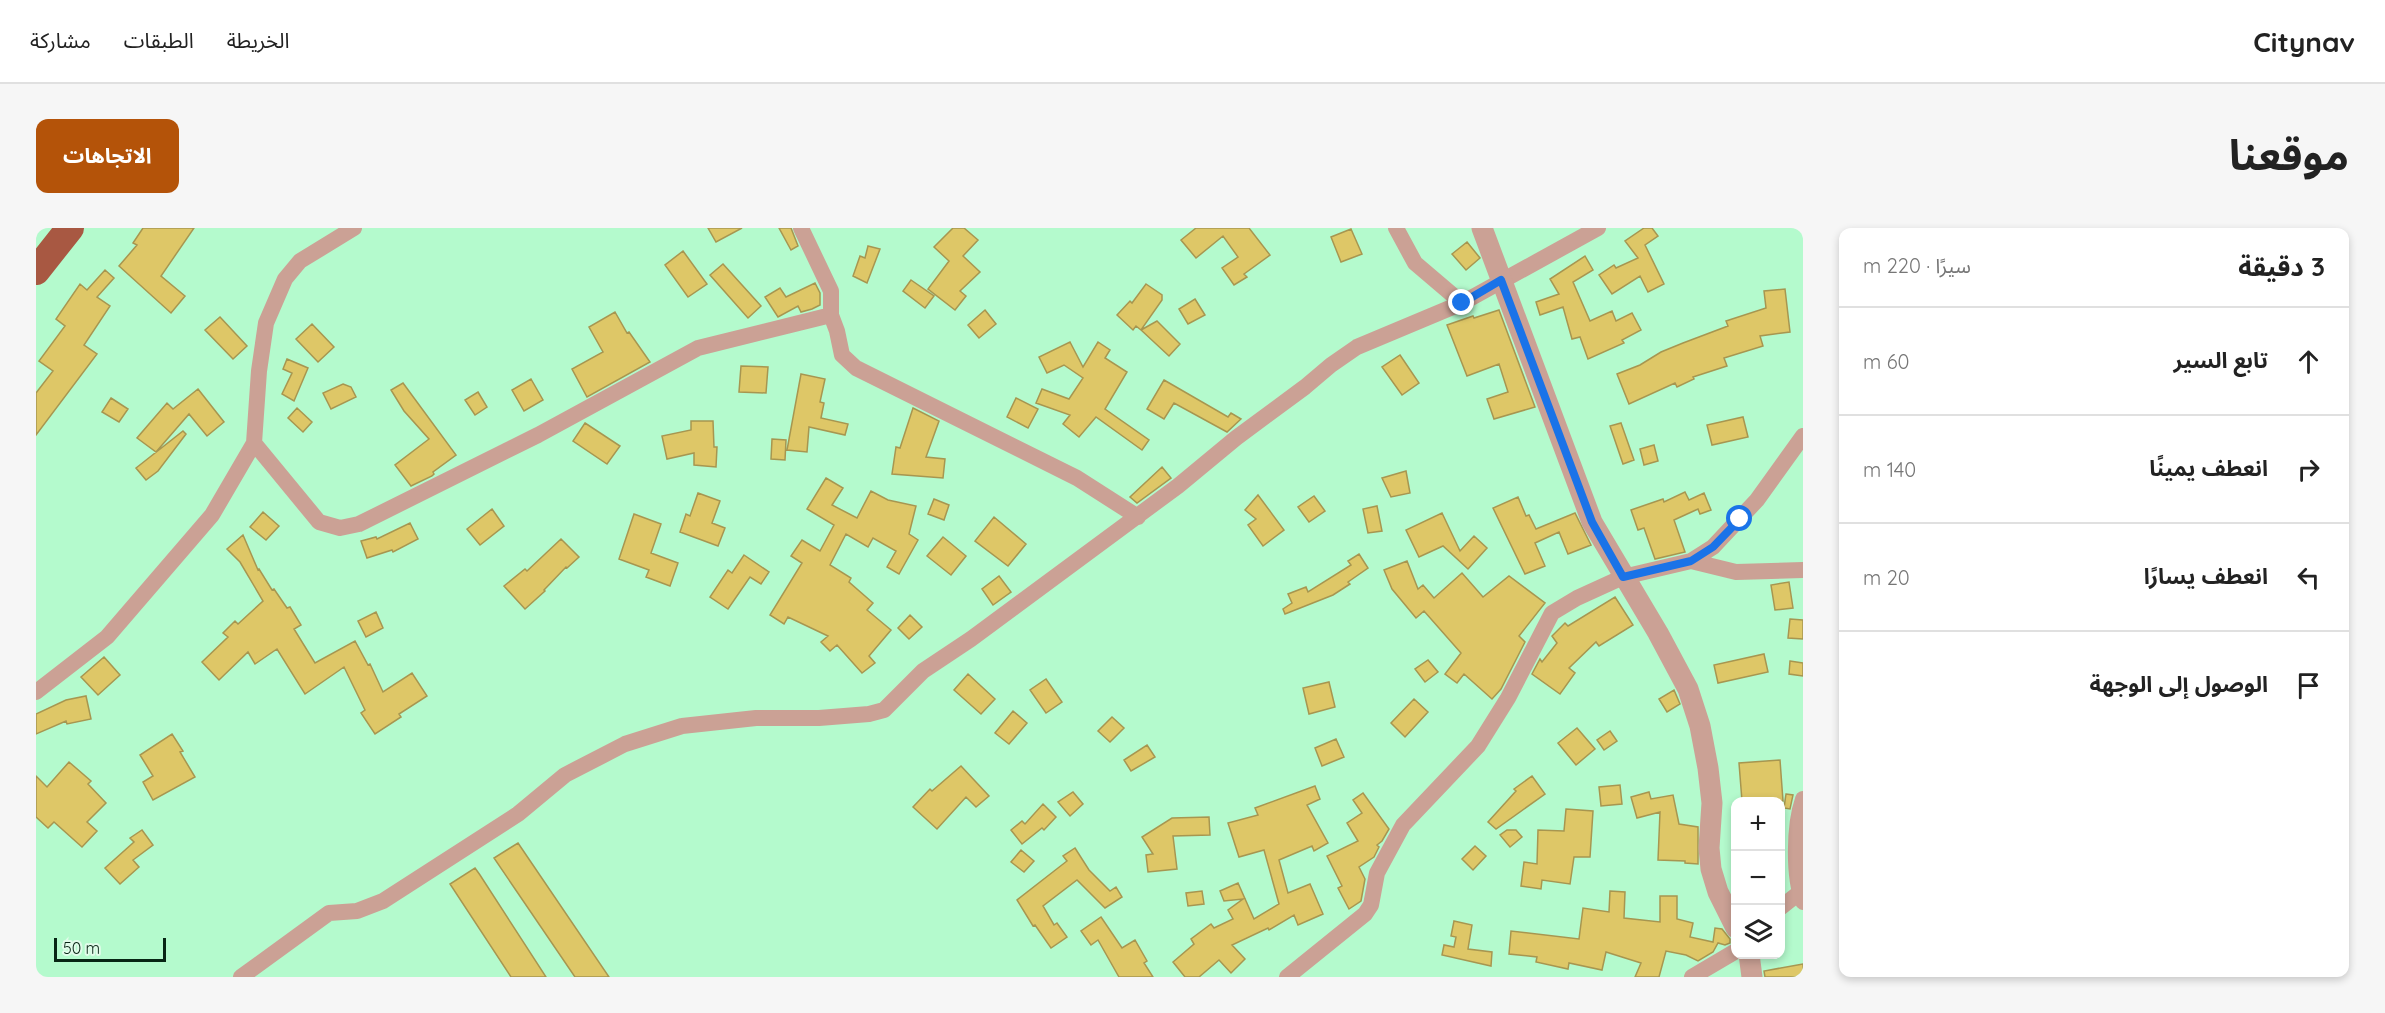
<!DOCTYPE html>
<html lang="ar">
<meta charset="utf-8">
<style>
:root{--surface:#fff;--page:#f6f6f6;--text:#222;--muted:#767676;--line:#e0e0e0;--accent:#b45309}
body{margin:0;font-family:Quicksand,"Noto Sans Arabic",sans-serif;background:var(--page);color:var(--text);direction:rtl}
.controls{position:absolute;right:18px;bottom:18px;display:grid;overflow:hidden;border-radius:12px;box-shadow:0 3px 9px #0003}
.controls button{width:54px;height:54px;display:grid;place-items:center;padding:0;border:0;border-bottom:2px solid var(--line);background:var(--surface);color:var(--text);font:30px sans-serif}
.scale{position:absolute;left:18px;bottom:15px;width:112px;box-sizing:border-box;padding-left:6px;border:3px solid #082515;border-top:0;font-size:16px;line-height:21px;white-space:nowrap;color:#082515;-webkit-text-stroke:4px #e1fcea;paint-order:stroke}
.stop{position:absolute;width:18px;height:18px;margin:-14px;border:4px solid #1a73e8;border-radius:50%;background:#fff}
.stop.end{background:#1a73e8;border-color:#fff;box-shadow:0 2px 6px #0008}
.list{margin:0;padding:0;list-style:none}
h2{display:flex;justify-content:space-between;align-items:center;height:78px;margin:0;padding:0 24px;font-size:26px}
h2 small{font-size:20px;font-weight:400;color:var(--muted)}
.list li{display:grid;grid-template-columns:39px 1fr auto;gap:18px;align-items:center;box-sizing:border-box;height:108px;padding:0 24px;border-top:2px solid var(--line)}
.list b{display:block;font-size:22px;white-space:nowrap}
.list em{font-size:20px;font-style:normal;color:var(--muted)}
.icon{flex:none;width:33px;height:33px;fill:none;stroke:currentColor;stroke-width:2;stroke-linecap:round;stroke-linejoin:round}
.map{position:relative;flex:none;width:1767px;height:749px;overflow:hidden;direction:ltr;border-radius:12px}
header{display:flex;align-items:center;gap:36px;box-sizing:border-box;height:84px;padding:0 30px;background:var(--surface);border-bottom:2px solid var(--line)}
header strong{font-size:28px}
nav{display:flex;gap:33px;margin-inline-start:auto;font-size:21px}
.intro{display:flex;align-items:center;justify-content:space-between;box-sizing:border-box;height:144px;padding:0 36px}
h1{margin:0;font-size:42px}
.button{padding:15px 27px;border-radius:12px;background:var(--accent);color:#fff;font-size:21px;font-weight:700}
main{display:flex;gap:36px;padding:0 36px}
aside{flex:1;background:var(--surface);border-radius:12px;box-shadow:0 3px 9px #0003}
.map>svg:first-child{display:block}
</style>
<header>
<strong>Citynav</strong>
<nav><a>الخريطة</a><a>الطبقات</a><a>مشاركة</a></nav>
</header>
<div class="intro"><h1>موقعنا</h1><a class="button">الاتجاهات</a></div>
<main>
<aside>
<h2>3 دقيقة<small>سيرًا · 220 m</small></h2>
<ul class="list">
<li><svg class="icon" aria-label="ahead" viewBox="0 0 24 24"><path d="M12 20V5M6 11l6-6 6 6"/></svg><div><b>تابع السير</b></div><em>60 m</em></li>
<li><svg class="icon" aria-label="right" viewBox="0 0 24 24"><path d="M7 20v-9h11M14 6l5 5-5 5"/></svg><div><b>انعطف يمينًا</b></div><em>140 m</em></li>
<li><svg class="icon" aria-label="left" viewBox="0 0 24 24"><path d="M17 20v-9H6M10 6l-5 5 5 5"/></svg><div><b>انعطف يسارًا</b></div><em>20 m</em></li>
<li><svg class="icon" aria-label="arrive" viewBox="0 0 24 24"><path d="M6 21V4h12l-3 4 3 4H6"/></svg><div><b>الوصول إلى الوجهة</b></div></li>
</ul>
</aside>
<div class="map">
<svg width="1767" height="749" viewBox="0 0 1767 749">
<rect width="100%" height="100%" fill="#b4facd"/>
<path fill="#dec767" stroke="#a79650" stroke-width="1.5" d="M107,0H158L125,48L149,68L135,85L83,38L101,17L97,15Z
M672,0H706L680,14Z
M743,0H755L762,18L755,22Z
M917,0H928L942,12L927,28L944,44L924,63L930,68L919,82L892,61L913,33L898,19Z
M1160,0H1213L1234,27L1208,46L1211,49L1198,57L1186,40L1202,29L1187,8L1160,30L1145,12Z
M1608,0H1616L1622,8L1609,17L1628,56L1612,64L1604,48L1576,66L1563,47L1578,37L1580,40L1602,30L1589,13Z
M1315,1L1326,26L1305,34L1295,9Z
M1431,14L1444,30L1430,42L1416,26Z
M832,18L844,21L831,55L817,48L824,28L829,30Z
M647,23L671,56L652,69L629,37Z
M1549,28L1557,42L1537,54L1554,93L1576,83L1580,93L1596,85L1605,102L1586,112L1588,115L1552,131L1544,109L1536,111L1527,79L1504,87L1500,74L1523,66L1514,51Z
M687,36L725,78L712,90L674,47Z
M69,42L78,50L61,69L74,78L48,117L61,126L0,207V165L17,143L3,133L29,98L20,91L44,56L51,62Z
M875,52L898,68L889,80L867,63Z
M779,55L784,65V77L776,81L765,84L762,78L742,89L729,69L744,60L750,69Z
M1110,56L1126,67V72L1105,102L1100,98L1097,102L1081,87L1094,73L1096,75Z
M1749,61L1754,104L1724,108L1727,118L1688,130L1691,138L1657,149L1658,151L1641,159L1639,155L1593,176L1581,146L1604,137L1625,124L1647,115L1692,98L1690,93L1730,80L1728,63Z
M1159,71L1169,87L1152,96L1143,81Z
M949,82L960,96L943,110L932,97Z
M1463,82L1499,179L1458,191L1451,171L1472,164L1463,136L1431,148L1411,97L1437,88L1438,90Z
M579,84L591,105L593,104L614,134L551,169L536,141L567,124L553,99Z
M184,89L211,118L197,131L169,102Z
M1121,93L1144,116L1133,128L1105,102Z
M276,96L298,119L282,134L260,111Z
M1034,114L1047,139L1062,114L1074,122L1069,130L1091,144L1069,181L1113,212L1106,222L1060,189L1043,209L1027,196L1034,187L1000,175L1006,161L1033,171L1047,150L1028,137L1011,145L1003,129Z
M1364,127L1383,155L1366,167L1346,139Z
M251,131L272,140L258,173L246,166L256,145L247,141Z
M705,138L732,139L730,165L703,164Z
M765,146L789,151L784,174L788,175L785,190L812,196L809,207L773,199L771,224L751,222Z
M495,151L507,172L488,183L476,162Z
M1128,152L1192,189L1195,185L1205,191L1191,204L1138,175L1128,191L1111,181Z
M367,155L420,227L397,244L398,246L396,248L375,258L359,237L393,211L368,183L355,162Z
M307,156L315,159L320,169L295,181L287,165Z
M162,161L188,194L171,208L153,186L120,224L101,210L131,175L137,181Z
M442,164L451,179L439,187L429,172Z
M75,170L92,181L83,194L66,184Z
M980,170L1002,181L992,200L971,189Z
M261,180L276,194L267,204L252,190Z
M877,180L903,193L890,229L909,231L907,250L856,246L860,219L864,220Z
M1707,189L1712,209L1676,217L1671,197Z
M655,193H677L678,219H681L680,239L658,237V225L631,231L626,208L655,202Z
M549,195L584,218L571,236L537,213Z
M1585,195L1598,232L1587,236L1574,198Z
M147,203L150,206L122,243L110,252L100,240Z
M736,211L750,212L749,232L735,231Z
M1618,217L1622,233L1608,237L1604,221Z
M1126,239L1135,250L1101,275L1094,269Z
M1370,243L1374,265L1355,269L1346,250Z
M790,250L807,260L796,277L821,290L835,263L852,272L880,278L873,306L882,312L863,346L851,339L860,323L837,310L832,319L810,306L794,337L815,350L813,354L837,375L831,382L855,402L833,428L839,435L826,445L801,417L794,423L785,414L792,408L752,389L748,396L734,387L766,335L755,328L766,312L784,323L798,297L771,281Z
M1649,264L1653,272L1668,265L1675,282L1664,286L1662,281L1638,292L1649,324L1619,331L1608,300L1602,302L1595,282L1627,271L1628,274Z
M662,265L684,273L676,295L689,300L682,318L644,304L650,286L654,288Z
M1222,267L1248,302L1227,318L1212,297L1220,291L1209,282Z
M1278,268L1289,283L1273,294L1262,279Z
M1482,269L1490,288L1493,287L1500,301L1539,285L1555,317L1532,326L1523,304L1499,315L1509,338L1489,346L1457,280Z
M898,271L913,277L908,292L892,286Z
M1341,278L1346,303L1332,305L1327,281Z
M456,281L468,298L444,317L431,301Z
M227,284L243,298L230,312L214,299Z
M1406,285L1424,323L1438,308L1451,320L1432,341L1407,318L1383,329L1370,302Z
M598,286L625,296L615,325L642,335L634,358L610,349L613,342L583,331Z
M958,289L990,316L972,338L939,313Z
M374,295L382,311L357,324L356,322L331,330L325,313L340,309L341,311Z
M207,307L222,342L223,341L236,362L238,361L251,380L254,379L265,397L258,401L279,435L319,413L332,437L334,436L347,464L376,445L391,468L363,486L365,489L339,506L325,485L329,482L308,439L269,466L241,421L219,436L212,424L183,452L166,434L192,409L187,405L199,393L202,396L227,373L204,334L191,321Z
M907,309L930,328L915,347L891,328Z
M525,311L543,329L531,340L530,339L508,362L509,363L489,381L468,358L489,341L491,343Z
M1323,326L1332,340L1312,354L1314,356L1297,367L1249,386L1247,381L1256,375L1252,366L1270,359L1272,364L1315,337L1312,333Z
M708,327L733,344L725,356L714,349L692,381L674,369L692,342L696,345Z
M1371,333L1382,361L1387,357L1398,370L1426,345L1447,369L1473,348L1509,375L1483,408L1489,414L1465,461L1456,471L1428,446L1421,455L1409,446L1425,425L1388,383L1380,390L1356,361L1348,342Z
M963,348L975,364L957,377L946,361Z
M1753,354L1757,380L1739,382L1735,357Z
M1579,369L1597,397L1563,418L1560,414L1533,440L1539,445L1524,466L1496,446L1504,431L1506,434L1521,415L1516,408L1529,395L1532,398Z
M340,384L347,400L330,409L322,393Z
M874,387L886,399L873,411L862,400Z
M1754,391L1767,392V411L1752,410Z
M1728,426L1732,444L1682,455L1678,437Z
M68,429L84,447L62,467L45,449Z
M1392,432L1402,444L1389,454L1379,441Z
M1754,433L1767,435V448L1753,446Z
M932,446L959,471L945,486L918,462Z
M1010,451L1026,474L1010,485L994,462Z
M1293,454L1299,479L1273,486L1267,460Z
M1638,462L1644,476L1631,484L1623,471Z
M50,468L55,491L31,496L30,493L0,506V486L30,472Z
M1378,471L1392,484L1369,509L1355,495Z
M977,483L991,495L973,516L959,505Z
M1076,489L1088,500L1074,514L1062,503Z
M1541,500L1559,521L1540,537L1522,515Z
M1574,503L1581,513L1568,522L1561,512Z
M136,506L147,523L144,524L159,549L117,572L107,554L117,548L104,527Z
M1300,511L1308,529L1286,538L1279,520Z
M1111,517L1119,529L1095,543L1088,532Z
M1744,532L1747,573H1706L1703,535Z
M33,534L55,553L52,556L70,575L51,594L61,603L46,619L18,594L12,600L0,589V548L11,559Z
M925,538L953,568L940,579L930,569L901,601L877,579L894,561L896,563Z
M1496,548L1509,566L1460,601L1452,594L1480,563L1478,561Z
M1584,557L1586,576L1565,578L1563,559Z
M1279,558L1284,571L1271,577L1292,615L1278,623L1276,618L1243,632L1252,665L1274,656L1287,686L1262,697L1258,687L1233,702L1232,700L1196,717L1209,731L1195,745L1183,732L1163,749H1149L1137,734L1158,716L1155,711L1175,696L1178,700L1197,691L1192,682L1207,671L1188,673L1184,663L1202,655L1218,691L1243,676L1228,622L1203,629L1192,595L1222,587L1219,580Z
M1037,564L1047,576L1034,588L1022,574Z
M1613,564L1615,571L1637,567L1643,596L1662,599V636L1649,635V633L1622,632L1624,584L1601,590L1595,569Z
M1327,565L1353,601L1346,613L1341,617L1343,619L1338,629L1323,639L1329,651L1325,673L1313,681L1302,660L1306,658L1291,628L1322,613L1311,595L1326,585L1317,572Z
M1750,566L1757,567L1754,581L1748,580Z
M1007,576L1020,589L1008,602L1006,600L986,616L975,602L986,593L989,596Z
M1530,581L1557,583L1554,629H1538L1534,656L1506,652L1505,661L1485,658L1488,634L1501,636L1502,602L1528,603Z
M1173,589L1174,607L1137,608L1141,641L1112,644L1110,627L1117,626L1106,609L1136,590Z
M106,602L117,617L97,632L103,639L84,656L69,640L98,614L94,610Z
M1471,602H1480L1486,609L1474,619L1464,607Z
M482,615L573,749H539L458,630Z
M1439,618L1450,628L1437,642L1426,631Z
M1039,620L1053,642L1074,663L1080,659L1086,669L1069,680L1041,652L1007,678L1018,697L1021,695L1031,709L1015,720L999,697L997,698L981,672L1031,633L1027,628Z
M985,622L998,633L988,644L975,634Z
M439,640L444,647L510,749H475L414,656Z
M1166,663L1168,676L1152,678L1150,665Z
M1574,663L1589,664L1588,690L1624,694V668H1641V691L1657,695L1654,709L1677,714L1679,700L1686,701L1694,711V715L1689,717L1682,715L1677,724L1662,733L1650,727L1630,723L1623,749H1599L1605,735L1570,724L1566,742L1533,735L1532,741L1500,734L1501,729L1473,726L1475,703L1543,711L1547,680L1573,684Z
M1065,689L1086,720L1099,712L1111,733L1108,735L1117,749H1083L1062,712L1055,717L1045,703Z
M1418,693L1436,697L1432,721L1456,724L1455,738L1406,727L1408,717L1418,719L1420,709L1415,708Z
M1767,736V749H1729L1728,743Z"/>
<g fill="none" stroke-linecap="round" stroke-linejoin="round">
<path stroke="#cba195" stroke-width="16" d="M765,0L795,63V87L801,103L806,127L820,140L1041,250L1102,289
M1360,0L1379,35L1426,75
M218,215L283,294L304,300L323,296L502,207L662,120L795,87
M1655,333L1700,344L1767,342
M0,464L71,409L176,287L218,215L223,143L230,95L249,51L264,33L318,0
M1767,571C1758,597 1757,648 1767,674
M1744,680L1763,665
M205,749L293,685L321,683L347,673L482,586L529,547L589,516L646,498L720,490H783L833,486L848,482L887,443L935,411L1142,258L1200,210L1269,159L1295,137L1321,119L1426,75L1562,0
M1251,749L1329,686L1335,677L1341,645L1367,597L1442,518L1472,470L1516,385L1541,370L1587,349L1655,333L1677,319L1721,272L1767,208
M1656,749L1700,723"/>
<path stroke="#cba195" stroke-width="21" d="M1446,0L1556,294L1622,405L1652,461L1664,498L1672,540L1676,575L1673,620L1675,641L1682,664L1700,700
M1713,726L1716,749"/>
<path stroke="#a85842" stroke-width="28" d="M0,43L34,0"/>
</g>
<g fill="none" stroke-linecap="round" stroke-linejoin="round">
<path stroke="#1a73e8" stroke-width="8" d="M1426,75L1465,52L1556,294L1587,349L1655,333L1677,319L1704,291"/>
</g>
</svg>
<div class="controls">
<button>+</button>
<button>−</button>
<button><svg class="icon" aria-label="layers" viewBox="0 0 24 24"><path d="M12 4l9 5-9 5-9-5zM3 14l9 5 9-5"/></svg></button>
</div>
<div class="scale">50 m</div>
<div class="stop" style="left:1704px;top:291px"></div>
<div class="stop end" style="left:1426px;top:75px"></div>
</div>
</main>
